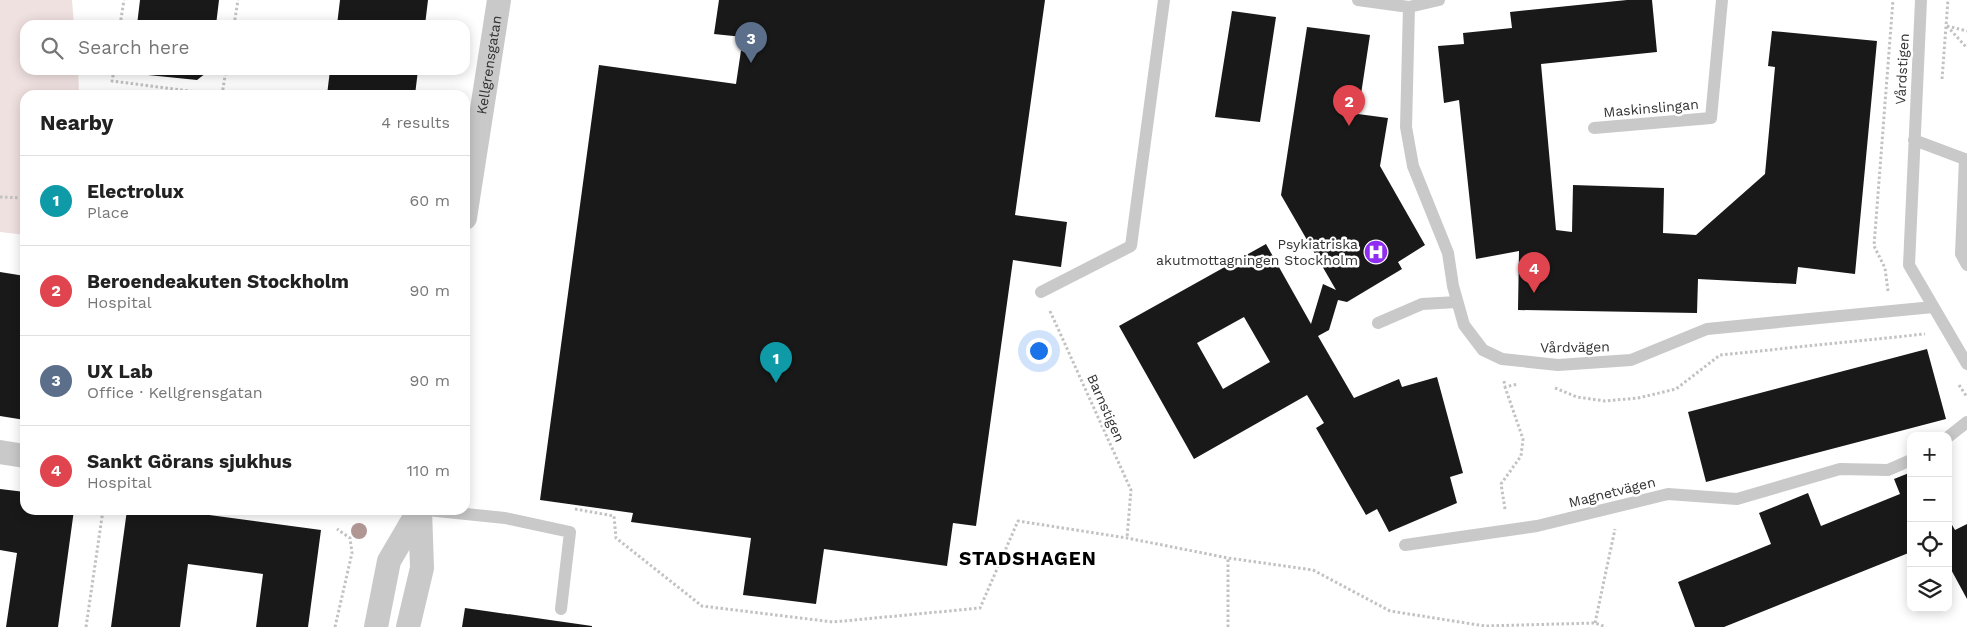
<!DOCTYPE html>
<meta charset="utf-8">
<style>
:root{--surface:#fff;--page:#f2f2f2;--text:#222;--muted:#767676;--line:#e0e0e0;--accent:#111827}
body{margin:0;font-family:"Work Sans",sans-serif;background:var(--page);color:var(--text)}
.controls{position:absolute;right:15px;bottom:15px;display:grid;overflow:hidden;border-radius:10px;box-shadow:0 2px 12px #0003}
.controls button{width:45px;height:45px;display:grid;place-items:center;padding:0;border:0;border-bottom:1px solid var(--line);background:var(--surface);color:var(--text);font:25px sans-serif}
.you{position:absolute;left:1038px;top:350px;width:18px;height:18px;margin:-12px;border:4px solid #fff;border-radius:50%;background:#1a73e8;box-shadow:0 0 0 8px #1a73e833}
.badge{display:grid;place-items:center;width:32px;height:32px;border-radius:50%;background:var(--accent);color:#fff;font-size:16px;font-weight:700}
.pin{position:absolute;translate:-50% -41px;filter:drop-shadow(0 1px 2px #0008)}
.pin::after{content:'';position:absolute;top:26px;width:18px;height:15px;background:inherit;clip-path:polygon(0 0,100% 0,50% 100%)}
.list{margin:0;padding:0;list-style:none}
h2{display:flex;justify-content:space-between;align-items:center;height:65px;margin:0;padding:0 20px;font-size:21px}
h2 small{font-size:16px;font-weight:400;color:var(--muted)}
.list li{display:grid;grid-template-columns:32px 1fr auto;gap:15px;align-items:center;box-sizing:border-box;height:90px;padding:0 20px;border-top:1px solid var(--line)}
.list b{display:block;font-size:19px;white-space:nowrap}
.list p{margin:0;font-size:16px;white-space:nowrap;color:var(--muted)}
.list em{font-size:16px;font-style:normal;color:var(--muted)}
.icon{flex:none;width:28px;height:28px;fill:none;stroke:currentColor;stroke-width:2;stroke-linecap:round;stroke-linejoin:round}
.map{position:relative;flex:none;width:1967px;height:627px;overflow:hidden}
.search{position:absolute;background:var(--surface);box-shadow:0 2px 12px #0003;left:20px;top:20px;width:450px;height:55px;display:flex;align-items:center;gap:12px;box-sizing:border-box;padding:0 18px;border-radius:15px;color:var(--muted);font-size:19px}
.panel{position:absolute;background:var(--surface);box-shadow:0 2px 12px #0003;left:20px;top:90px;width:450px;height:425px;border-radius:15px}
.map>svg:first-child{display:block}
</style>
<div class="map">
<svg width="1967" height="627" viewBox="0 0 1967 627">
<rect width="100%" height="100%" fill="#fff"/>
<path fill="#efe1e0" d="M0,0H72L74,25H25V70H78L79,91L105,95H25V235L0,232Z"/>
<path fill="#191919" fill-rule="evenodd" d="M140,0H219L216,25H137Z
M340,0H428L425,25H337Z
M719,0H1045L1015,215L1067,222L1061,267L1013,260L976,526L953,523L947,566L824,549L816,604L743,595L751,538L631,522L633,513L540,500L599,65L736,84L743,37L714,34Z
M1627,0H1652L1657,52L1541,64L1556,230L1572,232L1573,185L1664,188L1663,233L1696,235L1765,174L1775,67L1768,66L1772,31L1877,41L1855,274L1798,267L1796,284L1698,279L1697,313L1518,310L1519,251L1476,259L1459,100L1444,103L1438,46L1464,44L1463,33L1512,28L1510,12Z
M1232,11L1276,17L1260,122L1215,117Z
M1307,27L1370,35L1358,114L1388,118L1380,166L1425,245L1398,262L1402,269L1347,302L1338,300L1329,330L1318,336L1354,398L1399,379L1402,387L1437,377L1463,473L1450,477L1457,503L1389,532L1377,509L1366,515L1316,428L1324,423L1307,395L1194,459L1119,326L1266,244L1311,324L1323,284L1336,290L1281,195ZM1244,317L1270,362L1223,389L1197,343Z
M143,70H210L197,80L148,75Z
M330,70H418L415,95H327Z
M0,272L25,276V420L0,416Z
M1927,349L1946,419L1706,482L1688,412Z
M1909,473L1911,552L1724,627H1695L1678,582L1771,544L1759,513L1808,493L1821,526L1900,494L1894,479Z
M0,489L25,492V510H74L58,627H6L17,553L0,550Z
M127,510H172L321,530L308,627H256L263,574L188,564L180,627H111Z
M1948,518L1955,530L1967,524V599L1948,564Z
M465,608L592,626V627H462Z"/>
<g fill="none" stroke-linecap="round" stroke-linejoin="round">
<path stroke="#c2c2c2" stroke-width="3" stroke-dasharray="2.5 2.5" stroke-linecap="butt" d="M120,25L124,0
M234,25L238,0
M1947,26L1967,48
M1947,26L1967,31
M114,70L112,81L220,95
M1942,79L1948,0
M222,95L226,70
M0,197L25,198
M1888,291L1885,268L1874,246L1893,0
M1050,311L1131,490L1127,538
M1504,381L1505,387L1518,384
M1959,385L1967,397
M1555,388L1577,397L1605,401L1638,398L1676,389L1720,355L1925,334
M575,509L614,516L616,538L702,606L833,622L980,608L1018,521L1127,538L1228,558L1313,570L1390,611L1485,626L1595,623L1606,627
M1505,509L1501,484L1521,456L1523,439L1505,387
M1595,623L1615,529
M86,627L103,510
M335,627L352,553L350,538L337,529
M1228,627V558"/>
<path stroke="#c9c9c9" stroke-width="12" d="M1358,0L1409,7L1439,0
M1921,0L1909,265L1967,364
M1409,7L1406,127L1413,166L1448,253L1453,286L1464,325L1483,350L1502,359L1558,365L1631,360L1707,329L1933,307
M1594,128L1711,118L1722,0
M1914,140L1967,160
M1965,159L1961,254L1967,265
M1041,292L1131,246L1164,0
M1378,323L1422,304L1457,302
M1948,437L1967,422
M427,510L505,518L570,532L561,609
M1405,545L1537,526L1668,494L1737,499L1840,469L1888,470L1911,460"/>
<g stroke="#c9c9c9" stroke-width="24">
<path id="s1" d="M465,218L499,0"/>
<path d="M0,452L25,456"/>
<path d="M376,627L389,561L419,510"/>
<path d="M408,627L422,568L420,510"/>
</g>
</g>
<circle fill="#b19794" cx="359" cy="531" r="8"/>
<defs>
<g id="hospital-disc" transform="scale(1.25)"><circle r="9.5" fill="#8f2df0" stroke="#fff"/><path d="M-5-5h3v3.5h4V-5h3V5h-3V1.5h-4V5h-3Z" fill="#fff"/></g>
</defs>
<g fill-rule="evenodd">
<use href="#hospital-disc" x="1376" y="252"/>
</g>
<g text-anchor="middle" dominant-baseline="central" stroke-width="5" stroke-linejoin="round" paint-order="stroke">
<g font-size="14" fill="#323232" stroke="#fff">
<text stroke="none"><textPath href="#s1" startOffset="155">Kellgrensgatan</textPath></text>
<text transform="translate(1902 69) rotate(-87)">Vårdstigen</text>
<text transform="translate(1651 108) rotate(-5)">Maskinslingan</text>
<text transform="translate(1575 347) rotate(-1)">Vårdvägen</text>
<text transform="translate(1106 408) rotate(66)">Barnstigen</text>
<text transform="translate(1612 492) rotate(-14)">Magnetvägen</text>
</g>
<g font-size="14" fill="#323232" stroke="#fff" text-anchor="end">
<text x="1358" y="244">Psykiatriska<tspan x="1358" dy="16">akutmottagningen Stockholm</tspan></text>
</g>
<g font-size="19" font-weight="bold" letter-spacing="1" fill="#000" stroke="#fff">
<text x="1028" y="558">STADSHAGEN</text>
</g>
</g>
</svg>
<div class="controls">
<button>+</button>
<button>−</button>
<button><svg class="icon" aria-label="locate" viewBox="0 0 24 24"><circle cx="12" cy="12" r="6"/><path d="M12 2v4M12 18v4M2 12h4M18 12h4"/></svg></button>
<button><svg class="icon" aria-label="layers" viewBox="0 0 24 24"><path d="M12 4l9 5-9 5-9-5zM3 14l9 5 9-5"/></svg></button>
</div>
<div class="you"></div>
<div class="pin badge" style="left:776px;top:383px;background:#0f9aa8">1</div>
<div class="pin badge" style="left:1349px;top:126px;background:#e0444e">2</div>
<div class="pin badge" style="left:751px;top:63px;background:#5c6f8a">3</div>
<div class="pin badge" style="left:1534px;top:293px;background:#e0444e">4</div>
<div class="search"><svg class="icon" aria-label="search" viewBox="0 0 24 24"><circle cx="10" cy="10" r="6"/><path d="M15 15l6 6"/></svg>Search here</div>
<section class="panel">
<h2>Nearby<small>4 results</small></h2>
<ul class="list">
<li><span class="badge" style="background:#0f9aa8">1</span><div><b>Electrolux</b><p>Place</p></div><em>60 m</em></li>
<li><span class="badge" style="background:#e0444e">2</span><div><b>Beroendeakuten Stockholm</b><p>Hospital</p></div><em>90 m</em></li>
<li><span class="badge" style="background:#5c6f8a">3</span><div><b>UX Lab</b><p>Office · Kellgrensgatan</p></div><em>90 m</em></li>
<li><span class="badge" style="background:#e0444e">4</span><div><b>Sankt Görans sjukhus</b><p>Hospital</p></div><em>110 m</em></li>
</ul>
</section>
</div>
